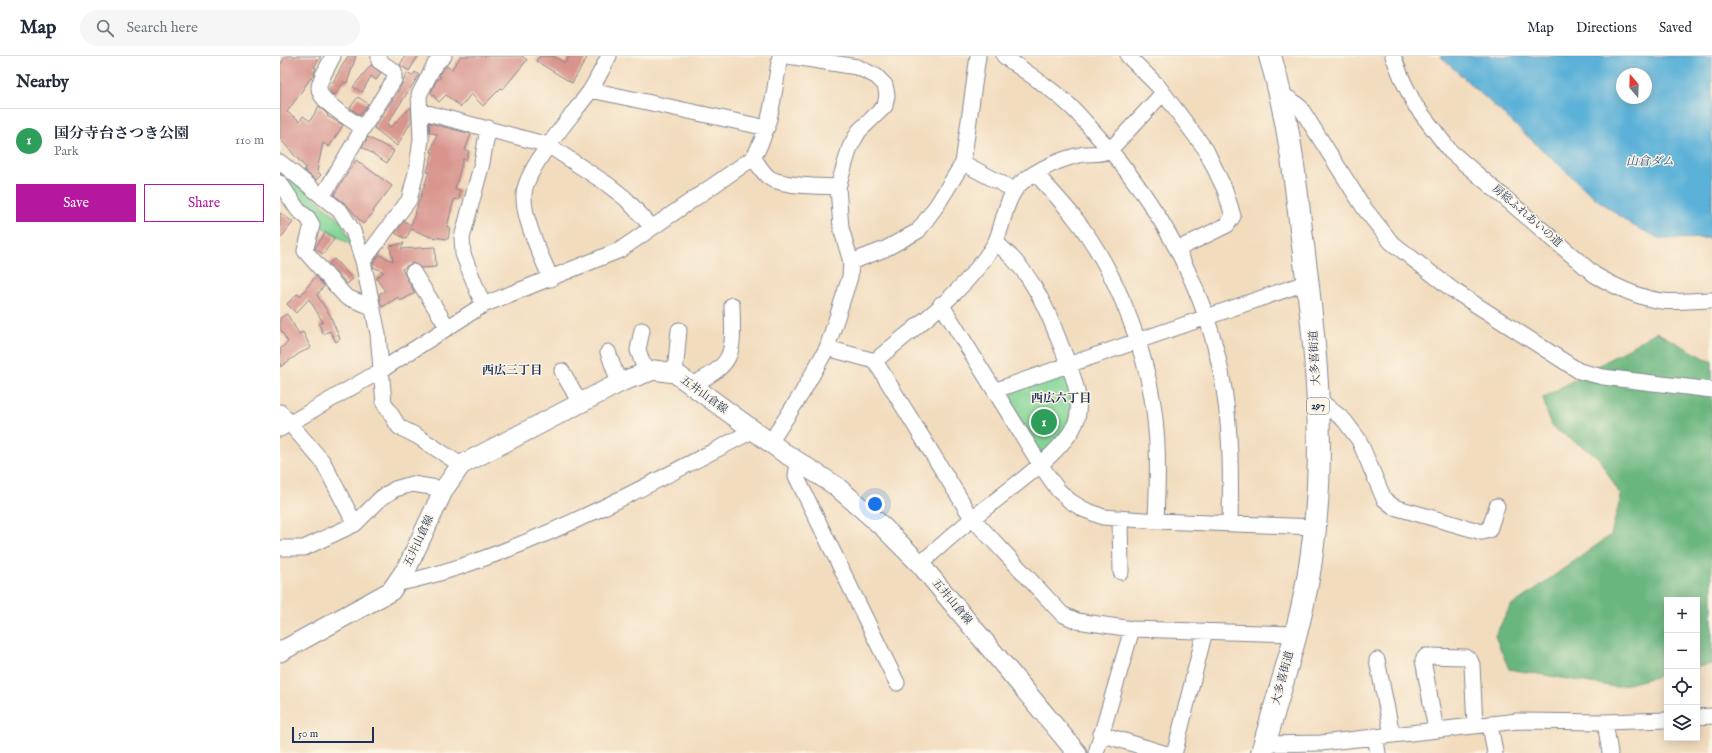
<!DOCTYPE html>
<meta charset="utf-8">
<style>
:root{--surface:#fff;--page:#f6f6f7;--text:#1f2937;--muted:#747a83;--line:#e0e1e3;--accent:#b5179e}
body{margin:0;font-family:"IM FELL English","Noto Serif JP",serif;background:var(--page);color:var(--text)}
.controls{position:absolute;right:12px;bottom:12px;display:grid;overflow:hidden;border-radius:0px;box-shadow:0 2px 10px #0003}
.controls button{width:36px;height:36px;display:grid;place-items:center;padding:0;border:0;border-bottom:1px solid var(--line);background:var(--surface);color:var(--text);font:20px sans-serif}
.compass{position:absolute;left:1336px;top:12px;width:36px;height:36px;border-radius:50%;background:var(--surface);box-shadow:0 2px 10px #0003;rotate:341deg}
.scale{position:absolute;left:12px;bottom:10px;width:82px;box-sizing:border-box;padding-left:4px;border:2px solid #1b2f5e;border-top:0;font-size:11px;line-height:14px;white-space:nowrap;color:#1b2f5e;-webkit-text-stroke:3px #fcf5e5;paint-order:stroke}
.you{position:absolute;left:595px;top:448px;width:14px;height:14px;margin:-10px;border:3px solid #fff;border-radius:50%;background:#1a73e8;box-shadow:0 0 0 6px #1a73e833}
.badge{display:grid;place-items:center;width:26px;height:26px;border-radius:50%;background:var(--accent);color:#fff;font-size:13px;font-weight:700}
.pin{position:absolute;translate:-50% -50%;border:2px solid #fff;box-shadow:0 1px 4px #0006}
.list{margin:0;padding:0;list-style:none}
h2{display:flex;justify-content:space-between;align-items:center;height:52px;margin:0;padding:0 16px;font-size:17px}
h2 small{font-size:13px;font-weight:400;color:var(--muted)}
.list li{display:grid;grid-template-columns:26px 1fr auto;gap:12px;align-items:center;box-sizing:border-box;height:64px;padding:0 16px;border-top:1px solid var(--line)}
.list b{display:block;font-size:15px;white-space:nowrap}
.list p{margin:0;font-size:13px;white-space:nowrap;color:var(--muted)}
.list em{font-size:13px;font-style:normal;color:var(--muted)}
.actions{display:flex;gap:8px;padding:12px 16px}
.actions a{flex:1;padding:9px 0;border:1px solid var(--accent);border-radius:0px;text-align:center;font-size:14px;color:var(--accent)}
.actions .main{background:var(--accent);color:#fff}
.icon{flex:none;width:22px;height:22px;fill:none;stroke:currentColor;stroke-width:2;stroke-linecap:round;stroke-linejoin:round}
.map{position:relative;flex:none;width:1432px;height:697px;overflow:hidden}
header{display:flex;align-items:center;gap:24px;box-sizing:border-box;height:56px;padding:0 20px;background:var(--surface);border-bottom:1px solid var(--line)}
header strong{font-size:19px}
nav{display:flex;gap:22px;margin-inline-start:auto;font-size:14px}
.search{width:280px;height:36px;background:var(--page);display:flex;align-items:center;gap:10px;box-sizing:border-box;padding:0 14px;border-radius:22px;color:var(--muted);font-size:15px}
main{display:flex}
aside{flex:1;background:var(--surface)}
.map>svg:first-child{display:block}
</style>
<header>
<strong>Map</strong>
<div class="search"><svg class="icon" aria-label="search" viewBox="0 0 24 24"><circle cx="10" cy="10" r="6"/><path d="M15 15l6 6"/></svg>Search here</div>
<nav><a>Map</a><a>Directions</a><a>Saved</a></nav>
</header>
<main>
<aside>
<h2>Nearby<small></small></h2>
<ul class="list">
<li><span class="badge" style="background:#2e9e5b">1</span><div><b>国分寺台さつき公園</b><p>Park</p></div><em>110 m</em></li>
</ul>
<div class="actions"><a class="main">Save</a><a>Share</a></div>
</aside>
<div class="map">
<svg width="1432" height="697" viewBox="0 0 1432 697">
<rect width="100%" height="100%" fill="#fcf5e5"/>
<filter id="ink" filterUnits="userSpaceOnUse"><feTurbulence type="fractalNoise" baseFrequency=".025" numOctaves="2"/><feDisplacementMap in="SourceGraphic" scale="8" xChannelSelector="R" yChannelSelector="G"/><feConvolveMatrix kernelMatrix="1 2 1 2 8 2 1 2 1" color-interpolation-filters="sRGB"/></filter>
<filter id="wash" filterUnits="userSpaceOnUse"><feTurbulence type="fractalNoise" baseFrequency=".012" numOctaves="4" result="noise"/><feDisplacementMap in="SourceGraphic" scale="16" xChannelSelector="R" yChannelSelector="G"/><feGaussianBlur stdDeviation="0.9" result="paint"/><feColorMatrix in="noise" values="0 0 0 0 0 0 0 0 0 0 0 0 0 0 0 0 0 1.4 0 .05"/><feComposite in="paint" operator="in"/></filter>
<g filter="url(#wash)">
<rect width="100%" height="100%" fill="#f2dcbe"/>
<path fill="#83d596" stroke="#4f827a" d="M0,112L61,165L73,190L39,169L0,121Z
M779,316L787,319C795,337 794,361 782,379C778,385 772,390 767,395L760,396L726,340L729,336Z"/>
<path fill="#6ab67f" stroke="#42726e" d="M1376,276L1432,306V608L1417,611V544H1387V618L1335,631L1229,613L1215,580L1230,551L1331,479L1341,440L1318,401L1271,370L1263,342Z"/>
<path fill="#5cb1d8" stroke="#3c709b" fill-rule="evenodd" d="M1160,0H1432V182L1381,183L1352,169L1314,141ZM1342,18H1366V42H1342Z"/>
<g id="blocks">
<path fill="#d8948d" d="M6,0H41L34,11L36,12L33,19L7,56L20,65L23,60L30,65L39,50L48,59L47,60L63,69L49,91L43,87L37,115L41,119L36,124L24,114L26,112L0,83V9Z
M68,0H76L67,27L64,26L54,40L49,33Z
M125,0H138L129,15L120,9Z
M181,0H242L247,4L223,33L221,32L203,50L191,38L181,51L166,39L159,46L151,37L156,25L161,21L159,19L162,14L167,10L171,14Z
M260,0H273L285,7L289,0H308L292,27L256,5Z
M91,9L101,17L96,24L91,20L82,36L73,31Z
M135,16L139,19L107,68L111,71L131,51V66L117,90L94,72L120,32L127,17L132,20Z
M78,41L88,48L80,59L70,52Z
M149,67L191,78L185,94L189,95L186,104L183,103L175,133L180,134L179,144L174,143L167,171H170L168,183L151,181L131,173L126,183L115,177L124,165L131,169L149,116H147L153,96H151L157,78L150,77Z
M88,81L114,95L107,107L82,91Z
M76,104L112,130L93,155L94,156L83,168L67,149L54,139Z
M0,157L13,166L0,183Z
M46,176L55,182L43,198L35,192Z
M124,187L121,193L155,191L156,211L141,212L132,207L122,213L135,237L120,245L118,241L102,251L99,238L105,235L96,222L104,216L93,211V207L99,199L113,205L110,190Z
M54,203L73,223L67,228L49,208Z
M36,220L44,230L37,239L50,259L60,283L56,286L50,275L43,278L39,268L43,266L29,243L16,257L7,248L17,238L20,240Z
M7,258L19,278L23,276L31,292L20,297L0,311V293L8,286L0,273V262Z"/>
</g>
</g>
<g filter="url(#ink)">
<use href="#blocks" fill-opacity="0" stroke="#86868e" stroke-width="1"/>
<g fill="none" stroke-linecap="round" stroke-linejoin="round">
<g stroke="#86868e" stroke-width="17">
<path id="minor" d="M53,0C49,9 40,22 39,31C38,46 72,64 83,72
M724,0C745,16 770,31 789,49C798,57 806,67 814,76C879,147 929,236 944,333C951,378 951,423 950,468
M848,0L878,30L926,94L945,134L953,160L947,169L898,193
M1113,0L1123,25L1135,49L1170,95L1315,219C1336,231 1358,242 1382,245C1398,247 1416,244 1432,244
M311,34L487,72
M1002,40L1010,43L1020,51L1084,152L1111,186L1173,234L1299,315L1323,321L1432,334
M140,55L268,89L327,128L345,142L372,171
M473,102C478,108 482,115 487,120C499,131 541,130 558,131
M0,106L61,156L73,175L83,205L98,278L104,347L119,371L137,380L181,409
M683,107L734,134
M756,118C769,132 782,146 794,161C838,216 871,305 876,374C879,404 877,435 876,465
M0,127L18,154L28,162L32,169L25,195L66,241L92,251
M42,141L83,72L114,24V15L99,5V0
M83,205L129,144L137,113L141,83L139,39L155,8L164,0
M571,206L605,193L638,175L657,149L683,107L698,0
M133,216L168,272
M271,223C261,199 243,164 244,139C245,112 293,59 310,35C317,24 323,11 329,0
M661,248L760,408L778,434L790,445L803,453L823,461L876,465L1035,471
M203,249L183,198L182,182L202,107L208,72
M362,274L358,294L366,317
M547,292L595,305L692,462L782,558L797,565L852,573L1015,578
M328,296L339,327
M595,305C631,274 674,244 702,206C707,199 713,192 716,185C724,167 725,142 741,127C757,113 783,102 804,98C813,97 822,99 830,94L883,37
M282,315L300,347
M395,317L399,274
M411,329C457,308 453,296 452,249
M716,334L1028,226
M1037,342L1064,364L1079,384L1104,443L1114,451L1202,476L1209,474L1217,450
M0,356L43,406L75,468
M0,373L100,315L203,249L340,194L473,102C492,71 494,35 500,0
M490,387L522,337L547,292L570,221L571,206L561,172L558,131L570,91L579,75L605,50L607,39L605,29L596,20L577,11L508,0
M518,406L516,420L617,627
M840,462L841,516
M0,492H24L75,468L101,442L115,433L132,428L164,433
M640,508C658,492 675,477 693,462C719,440 788,395 797,363C803,338 789,310 780,287C770,260 755,226 735,205C729,198 722,192 716,186
M115,528C147,522 172,514 202,503C297,469 385,420 474,374
M1097,604L1112,678
M1417,661L1432,660
M1325,666L1330,697
M1210,668L1215,697
M1156,674L1143,604L1146,600L1185,601L1190,604L1192,609L1195,670
M821,678L883,697
M1095,680L1098,697
M985,688L1041,687L1238,665L1325,666L1387,664
M816,697L852,573
M889,697L895,695L925,575"/>
</g>
<g stroke="#86868e" stroke-width="21">
<path id="major" d="M0,596L111,535L128,510L164,433L181,409L343,325L374,314L395,317L503,396L556,430L603,471L640,508L797,697"/>
</g>
<g stroke="#86868e" stroke-width="24">
<path id="highway" d="M982,697C999,634 1022,569 1031,504C1047,397 1036,289 1022,182C1015,120 1008,59 990,0"/>
</g>
<use href="#minor" stroke="#fff" stroke-width="15"/>
<use href="#major" stroke="#fff" stroke-width="19"/>
<use href="#highway" stroke="#fff" stroke-width="22"/>
</g>
</g>
<g text-anchor="middle" dominant-baseline="central" stroke-width="3" stroke-linejoin="round" paint-order="stroke">
<rect fill="#fcf5e5" stroke="#5e6a86" stroke-width="1" x="1027" y="342" width="22" height="16" rx="3"/>
<g font-size="10" font-weight="bold" fill="#1b2f5e">
<text x="1038" y="350">297</text>
</g>
<g font-size="11" fill="#1b2f5e" stroke="#fcf5e5">
<text transform="translate(1247 160) rotate(41)">房総ふれあいの道</text>
<text transform="translate(1035 302) rotate(-93)">大多喜街道</text>
<text transform="translate(424 339) rotate(36)">五井山倉線</text>
<text transform="translate(139 485) rotate(-65)">五井山倉線</text>
<text transform="translate(672 546) rotate(50)">五井山倉線</text>
<text transform="translate(1003 622) rotate(-75)">大多喜街道</text>
</g>
<g font-size="12" font-style="italic" fill="#2e5683" stroke="#fcf5e5">
<text x="1370" y="105">山倉ダム</text>
</g>
<g font-size="12" font-weight="bold" fill="#1b2f5e" stroke="#fcf5e5">
<text x="232" y="314">西広三丁目</text>
<text x="781" y="342">西広六丁目</text>
</g>
</g>
</svg>
<div class="controls">
<button>+</button>
<button>−</button>
<button><svg class="icon" aria-label="locate" viewBox="0 0 24 24"><circle cx="12" cy="12" r="6"/><path d="M12 2v4M12 18v4M2 12h4M18 12h4"/></svg></button>
<button><svg class="icon" aria-label="layers" viewBox="0 0 24 24"><path d="M12 4l9 5-9 5-9-5zM3 14l9 5 9-5"/></svg></button>
</div>
<svg class="compass" viewBox="-18 -18 36 36"><path d="M0-13l5 13h-10z" fill="#e53935"/><path d="M0 13l5-13h-10z" fill="#747a83"/></svg>
<div class="scale">50 m</div>
<div class="you"></div>
<div class="pin badge" style="left:764px;top:366px;background:#2e9e5b">1</div>
</div>
</main>
